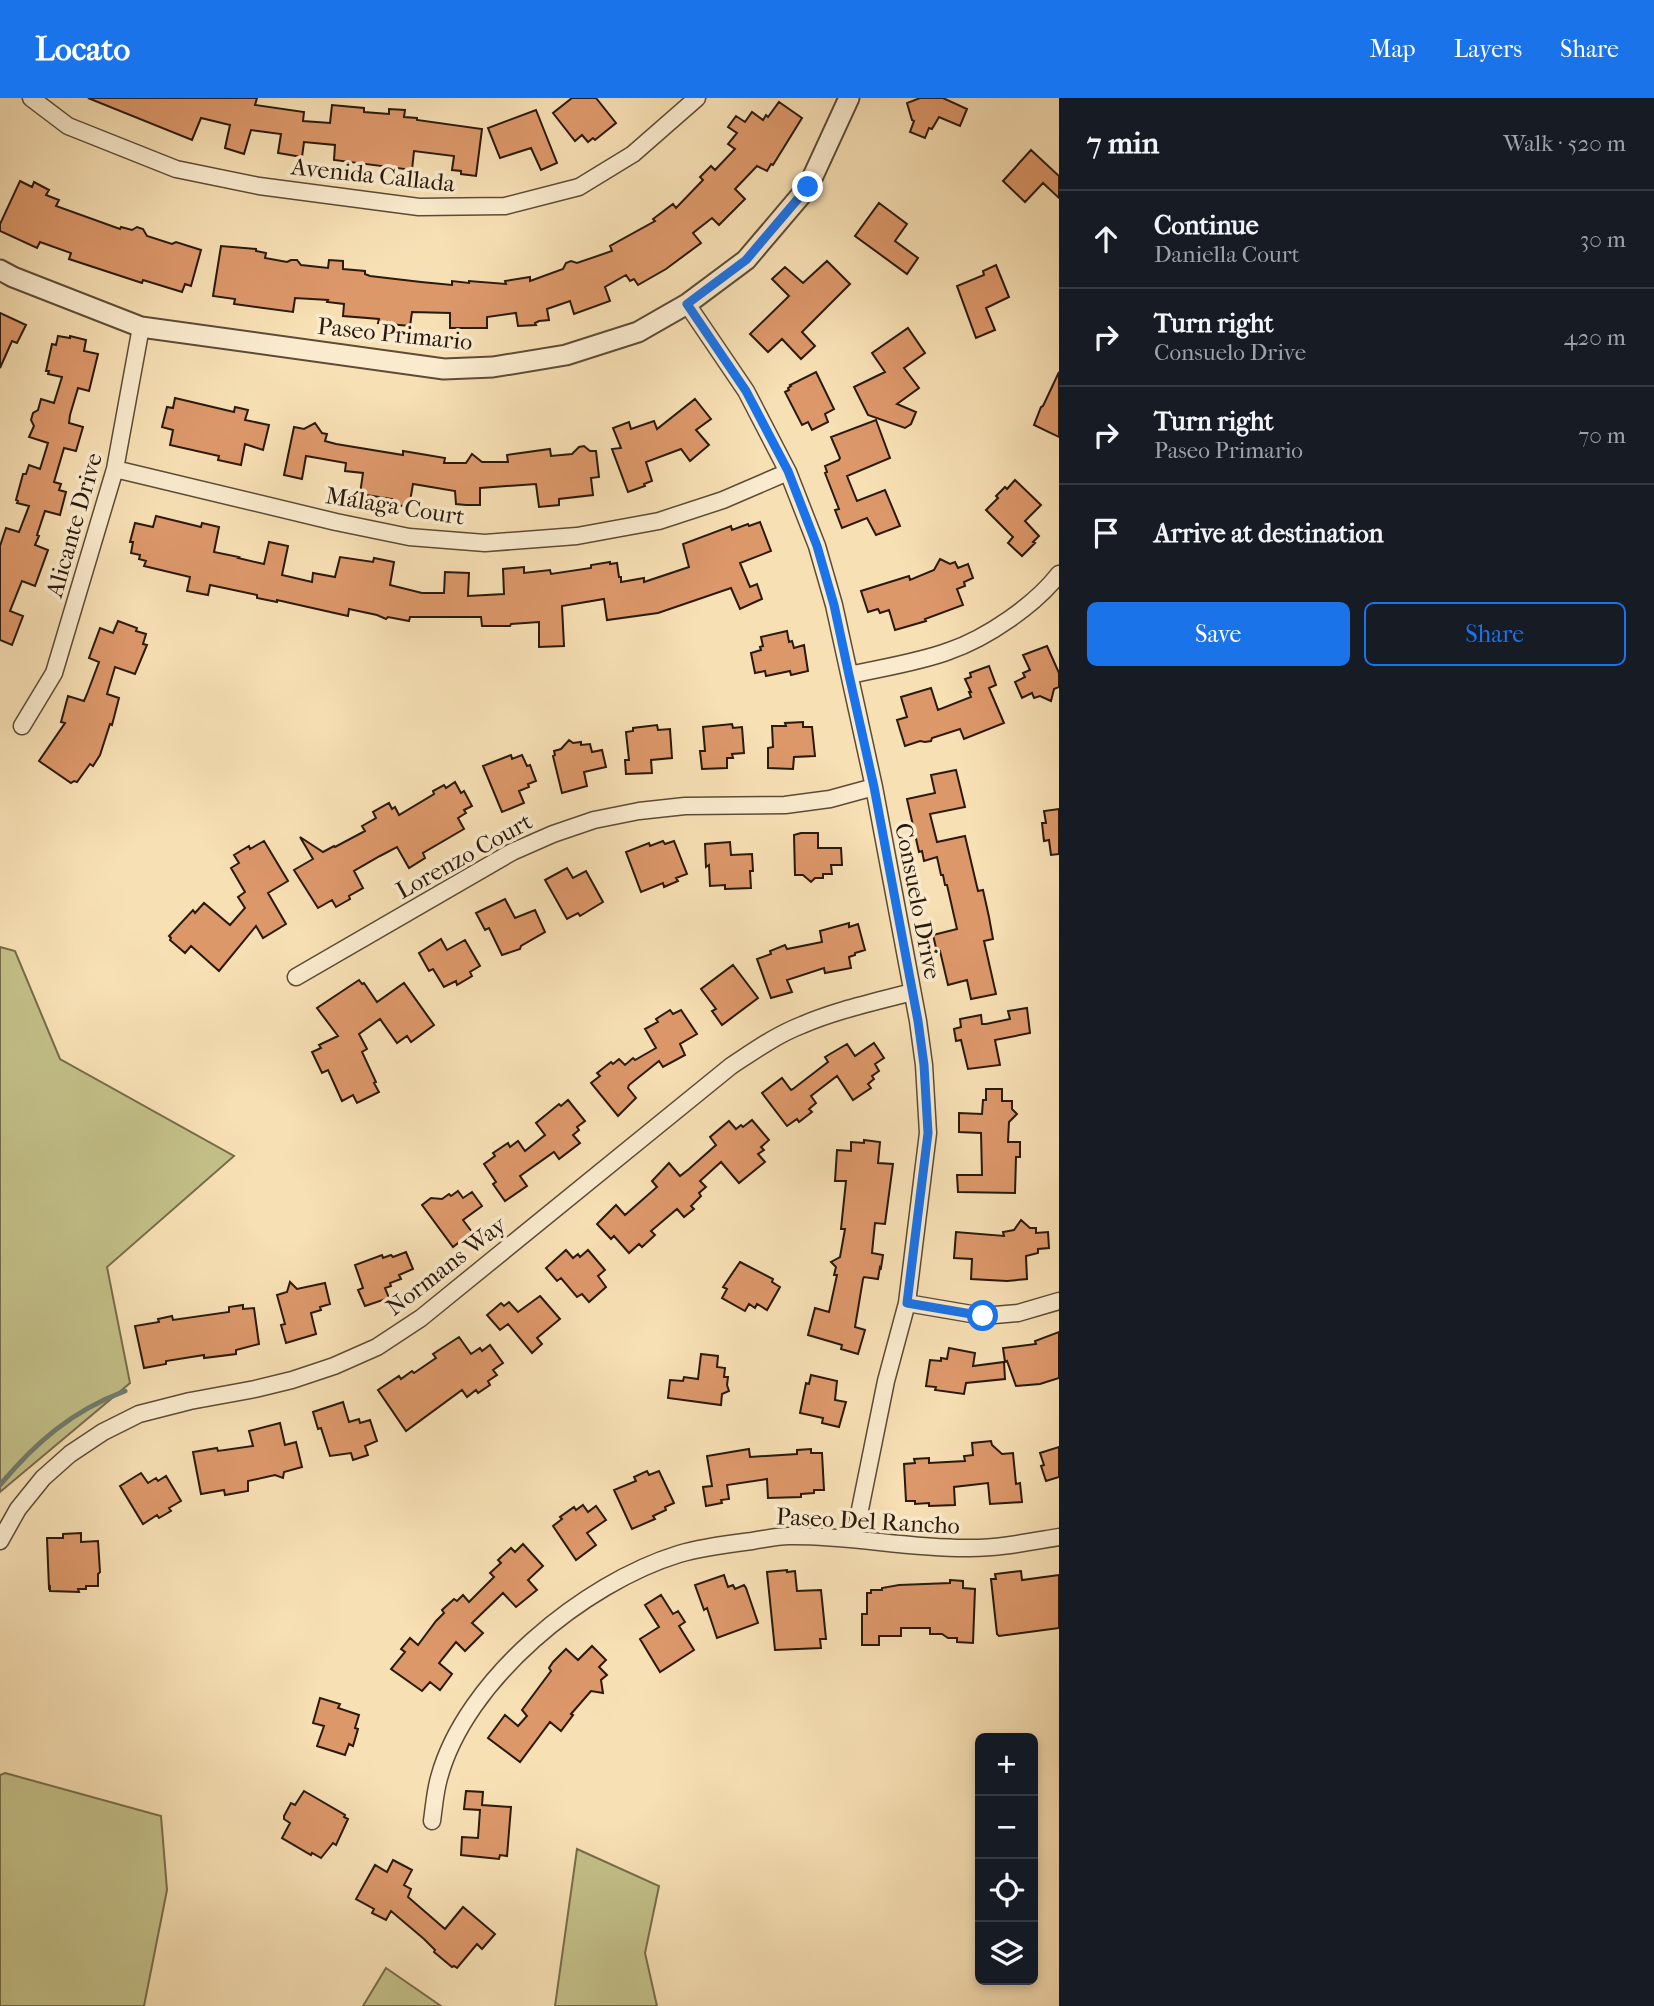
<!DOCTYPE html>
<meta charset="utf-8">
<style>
:root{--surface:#171b24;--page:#242831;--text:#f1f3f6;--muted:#9ea1a6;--line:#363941;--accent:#1a73e8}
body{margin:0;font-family:"IM FELL French Canon",serif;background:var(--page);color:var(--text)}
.controls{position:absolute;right:21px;bottom:21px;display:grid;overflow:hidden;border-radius:10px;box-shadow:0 4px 10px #0003}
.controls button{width:63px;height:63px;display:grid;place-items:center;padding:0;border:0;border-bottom:2px solid var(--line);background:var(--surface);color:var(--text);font:35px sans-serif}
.stop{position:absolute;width:21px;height:21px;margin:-16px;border:5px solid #1a73e8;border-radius:50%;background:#fff}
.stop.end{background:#1a73e8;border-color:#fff;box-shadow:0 2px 7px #0008}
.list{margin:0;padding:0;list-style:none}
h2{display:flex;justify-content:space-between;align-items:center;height:91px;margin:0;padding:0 28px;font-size:30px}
h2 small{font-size:23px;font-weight:400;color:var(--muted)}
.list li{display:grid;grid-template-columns:46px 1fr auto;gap:21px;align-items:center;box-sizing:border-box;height:98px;padding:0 28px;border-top:2px solid var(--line)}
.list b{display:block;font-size:26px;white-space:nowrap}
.list p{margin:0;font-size:23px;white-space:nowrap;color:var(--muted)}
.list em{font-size:23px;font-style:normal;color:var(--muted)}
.actions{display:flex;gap:14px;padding:21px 28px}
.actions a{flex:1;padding:16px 0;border:2px solid var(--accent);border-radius:10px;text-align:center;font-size:24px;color:var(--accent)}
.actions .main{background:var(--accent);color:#fff}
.icon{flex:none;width:38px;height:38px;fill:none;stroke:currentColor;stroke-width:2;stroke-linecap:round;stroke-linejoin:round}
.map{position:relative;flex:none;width:1059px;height:1908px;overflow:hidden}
header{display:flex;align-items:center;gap:42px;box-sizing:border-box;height:98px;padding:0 35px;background:var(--accent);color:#fff}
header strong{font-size:33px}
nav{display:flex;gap:38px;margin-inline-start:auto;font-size:24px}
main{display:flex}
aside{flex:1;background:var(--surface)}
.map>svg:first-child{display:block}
</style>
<header>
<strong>Locato</strong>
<nav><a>Map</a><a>Layers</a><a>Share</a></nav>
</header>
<main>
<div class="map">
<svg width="1059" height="1908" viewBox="0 0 1059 1908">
<rect width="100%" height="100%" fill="#f7e0b4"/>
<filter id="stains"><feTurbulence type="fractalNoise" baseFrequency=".00286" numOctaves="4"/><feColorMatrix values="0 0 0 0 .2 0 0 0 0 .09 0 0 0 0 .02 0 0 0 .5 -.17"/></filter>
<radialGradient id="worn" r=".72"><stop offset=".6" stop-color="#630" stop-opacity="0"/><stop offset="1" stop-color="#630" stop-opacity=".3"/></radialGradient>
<path fill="#c3c088" stroke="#766c4a" stroke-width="2" d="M0,849L15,853L60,961L234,1058L107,1169L130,1285L0,1394Z
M5,1675L161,1718L167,1792L144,1908H0V1677Z
M577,1751L659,1788L645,1855L657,1908H555Z
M386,1870L441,1908H363Z"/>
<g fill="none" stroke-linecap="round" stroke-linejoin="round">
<path stroke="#6f7b6e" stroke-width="5" d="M0,1387C36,1344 72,1313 125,1293"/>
</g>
<path fill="#dd986a" stroke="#2a190c" stroke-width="2" d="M88,0H257L255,7L304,14L303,23L330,25L332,7L364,10V14L389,16V11L405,12L404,19L417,20V22L482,31L476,78L461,76V73L452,72L454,58L414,53L412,72L334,62L335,47L304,44L302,59L278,55L281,36L251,32L244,56L225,50L230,27L201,20L192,42Z
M572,0H596L616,25L595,42L593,40L588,44L582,37L575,43L553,15Z
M920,0H943L967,11L960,28L939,19L932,31L929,30L925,40L910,34L914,23L912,22L907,5Z
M779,4L802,20L773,67L771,66L767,73L757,68L735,91L745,101L719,127L712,120L693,135L701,145L666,171L638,187L634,181L630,183L626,177L605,189L610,203L574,216L570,203L547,211L549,222L539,223L535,225L536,227L518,228L516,215L487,219V230H450V215L412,214L410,228L378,225L379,221L343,218L344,206L327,204L328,202L295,200L293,214L234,206L235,201L213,198L221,148L256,151V153L266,155L265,160L287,164L291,162H297L301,167L328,170L329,162L343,163V171L365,173V176L370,178L421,184L452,187V183L469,185V183L506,186L505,183L530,179V183L563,171L566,165L571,163L577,165L612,153L610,148L655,123L653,121L673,106L676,110L703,82L700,79L711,68L715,72L735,51L728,46L737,35L728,29L736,18L745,24L752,14L763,22L766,17L768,19Z
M536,12L557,65L541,72L531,50L500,60L488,30Z
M1031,52L1059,78V100L1043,85L1025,104L1003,83Z
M20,83L32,89L34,84L49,92L46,97L59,102L56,108L120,131L121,129L132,132L137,129L143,131L147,138L172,146L176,144L201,152L191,188L185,186L182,194L143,182L142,185L69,161L71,155L40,144L37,150L0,133V126Z
M879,105L907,126L895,143L918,160L907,176L855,138Z
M827,163L850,186L802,234L815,248L801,261L782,241L768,254L750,236L789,198L772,181L785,169L803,185Z
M996,167L1009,199L986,210L995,232L976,240L957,188L984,177L983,173Z
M0,215L26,227L17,245L12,243L0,270Z
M908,230L925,255L904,270L919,290L897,306L916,314L911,326L905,330L868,317L854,289L885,274L872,255Z
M58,238L70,240V238L86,242L84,253L98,256L89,293L78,290L70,317L69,325L83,329L76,353L64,350L54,384L61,386L59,392L66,394L60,417L45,413L37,437L39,438L35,447L48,452L35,488L22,483L10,513L23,518L12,547L0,542V448L6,430L19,434L29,408L17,405L18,403L16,402L23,376H26L29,367L40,371L48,345L29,339L34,328L31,322L33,315L38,312L41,301L54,305L62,279L48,276L49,273H46L52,246L56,247Z
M816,274L834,311L825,316L828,324L812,332L808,324L802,327L785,294L789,292L788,290L791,288L790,287Z
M1059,274V339L1034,327L1041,309L1043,308Z
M175,300L234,314L235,309L248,312L245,322L269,327L263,352L245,346L241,367L218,362L219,358L170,347L173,332L162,329L167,309L173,310Z
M695,301L711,321L696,332L709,347L690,363L681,351L646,364L652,383L644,386L645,388L628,394L612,351L621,350L613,330L629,324L631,331L654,323L657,331Z
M876,322L890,360L847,378L857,403L885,392L900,428L876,437L867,420L842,430L835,412L839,411L825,375L827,374L825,368L839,362L840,360L831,339Z
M315,325L322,335L327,336L325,343L336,346L403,357V353L445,360L444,365H466L472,356L482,364H508L507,357L550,351L551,358L572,356L579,349L584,348L590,353H596L599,379L591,380L593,397L559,401V407L539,409L536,386L480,390V407H466L456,406L455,393L413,386L409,409L391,406L392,401L360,396L363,375L345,373L346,365L306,358L302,381L284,377L294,329L304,331Z
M1015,382L1041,407L1025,423L1039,438L1033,444L1035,445L1022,458L1008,445L1013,439L986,412L998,400L996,398L1005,389L1007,391Z
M156,418L201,429L202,425L219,429L214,454L239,459L238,460L264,466L269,444L288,448L282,477L295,480L312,484L313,475L335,479L340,459L373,464L374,460L394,464L390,487L422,495H444L445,474L469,475L468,498L504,496L503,471L524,469V475L550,472L551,476L591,470V467L610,464V466L617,465L619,479H621V484L644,480V484L689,469L683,446L731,428L732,432L748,426L749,428L760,424L771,453L740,465L750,489L757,486L762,501L755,504L740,511L731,490L658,515L607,522L604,501L562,508L564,548L539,549V524L511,526L510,528H482L481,519H410L409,523L388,519L386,521L377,517L349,511L348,518L277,502V504L257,500V497L210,487L208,497L187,493L190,479L144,468L146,463L139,461L140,457L131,455L133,444H130L135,425L153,429Z
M940,461L950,466L955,464L958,470L968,466L973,480L964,484L965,488L957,491L963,507L925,521L926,523L895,532L889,512L880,515L878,511L868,514L861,493L909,478L910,482L934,472Z
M118,523L137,530L136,533L146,536L143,546L147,547L135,576L115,569L107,596L119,600L112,627L110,626L100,657L93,668L90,666L77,684L74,683L71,685L39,663L65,625L61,624L68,598L84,603L87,596L99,564L89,560L100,530L113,535Z
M787,533L789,544L792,543L794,550L804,547L808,573L791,577L790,573L766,578L765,573L755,575L751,555L761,552L760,549L763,548L761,539Z
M1047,548L1059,575V589L1054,591L1051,603L1040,598L1034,600L1032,595L1022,600L1015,584L1025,579L1023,575L1030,572L1023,557Z
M989,568L996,587L989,590L1004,625L964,641L960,631L932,640L931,643L925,644L920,643L905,648L897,622L907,619L901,599L931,590L938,612L971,599L969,594H971L965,581L971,579L970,575Z
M803,624V629H812L815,658L794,659L793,671L768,670V650L773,649L772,628H786L785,625Z
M732,626L733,630L742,629L744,655L732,656L733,660H727V670L702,671L700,653H705L703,629Z
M657,627L658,632L670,631L672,660L651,662L652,675L626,676L625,662H629L626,634L633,633V630Z
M569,642L573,645L581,644V647L590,646L592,654L602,652L606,669L584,674L587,688L562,695L553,658L555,657L554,653L561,651Z
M511,657L512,661L522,657L527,668L530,667L536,683L528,686L529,689L519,693L524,705L502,714L483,668Z
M956,672L965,709L930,716L937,744L965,738L978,793L983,792L989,819L993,841L984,843L996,896L971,901L967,882L948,887L940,853L937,854L933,837L957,831L947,787H945L943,777H941L937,759L924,763L922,753L919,754L907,701L935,695L931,677Z
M455,684L461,695L464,693L472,708L464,712L466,715L458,720L464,731L423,755L425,760L409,770L397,749L380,758L354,773L363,790L349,798L350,801L336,809L332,802L318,810L294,772L313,761L300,739L323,754L334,748L335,749L365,733L362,728L376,720L373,714L389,705L392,711L395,709L399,717L434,696L433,693L444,687L446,690Z
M1059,711V756L1051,757L1049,742L1044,743L1042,725H1046L1044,713Z
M801,735H818V750H841L842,767H831L832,776H823V780H815L811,784L803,777H795L794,737Z
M264,743L288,783L268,795L286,826L263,840L256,828L219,873L191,848L185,855L170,842L171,840L169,838L193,812L195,815L204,805L230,827L245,810L238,799L245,794L231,770L239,765L234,757L249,748L250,751Z
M663,743L665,746L674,743L687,776L676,780L678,783L664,789L663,785L641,794L626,754L649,745L650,748Z
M730,744L731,757L752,756L753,773H750L751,790L725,791V787L710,788L709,767L706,769L705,746Z
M567,770L573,780L586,773L603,804L580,818L578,815L567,821L545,782Z
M505,801L515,820L535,812L545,834L521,848L520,851L502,857L489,830L485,832L476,815Z
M849,825V829L858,826L865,852L855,855V857L849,859L851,870L825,875L824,870L787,882L792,894L771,900L757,861L771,856L770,853L785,847L787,851L822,844L820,833Z
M441,841L447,852L465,842L480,868L470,874L472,878L457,887L456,883L444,889L433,871L429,873L419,855Z
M733,867L758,900L722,927L712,913L716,911L701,891Z
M359,882L362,886L364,885L377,904L404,885L434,927L411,944L407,938L397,945L380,921L359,936L367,951L362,954L376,984L374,985L379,994L357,1005L353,997L342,1003L328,972L322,975L312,954L321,950L319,947L338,938L317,910Z
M1027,910L1030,935L995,942L1000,967L968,971L961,942L956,943L954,931L961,929L960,921L981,917L982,926H986L1010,921L1008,913Z
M670,912L673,916L681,912L697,936L680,946L685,957L663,969L659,963L629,987L628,990L636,1000L618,1018L591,985L600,978L597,975L611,964L613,966L619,961L625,967L633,960L635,962L656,950L645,931L658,924L656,921Z
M874,945L884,960L875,966L879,973L872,978L874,981L868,986L871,990L853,1002L837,978L811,998L816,1005L809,1011L812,1014L799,1024L797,1021L787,1028L762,995L782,980L791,992L793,991L828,964L825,959L847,946L855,958Z
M986,991H1002V1003H1012V1011L1017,1016L1009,1024L1008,1044H1020V1059H1016L1015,1095L958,1094L957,1077H982L981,1035L959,1034V1015L982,1016L983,1002H986Z
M568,1002L585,1023L577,1029L579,1032L573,1037L580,1045L559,1061L554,1054L520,1078L527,1088L505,1103L493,1086L496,1084L484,1066L495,1058L493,1055L508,1045L510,1049L518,1043L525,1053L545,1037L536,1025L559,1006L561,1008Z
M752,1022L769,1042L761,1049L764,1052L758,1056L765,1064L739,1085L721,1064L700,1083L706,1089L699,1095L701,1098L691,1108L694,1111L684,1119L677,1111L651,1133L655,1137L642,1149L639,1146L629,1155L614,1138L611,1141L597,1126L616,1107L625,1117L657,1089L652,1083L669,1065L680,1078L689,1071L716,1047L710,1039L729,1023L736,1031L741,1027L743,1029Z
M864,1042L880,1044L878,1065L893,1066L885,1126L875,1125L872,1155L883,1157L881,1170L880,1169L878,1181L864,1179L863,1181L855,1229L865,1232L858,1256L841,1251L842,1247L808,1237L815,1210L829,1214L837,1177H834L836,1169L831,1164L840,1159L845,1131H841L846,1083H835L837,1052L851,1053V1044L864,1045Z
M458,1093L463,1100L472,1094L482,1108L463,1122L472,1134L453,1149L422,1107L431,1100L442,1101L449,1096L451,1098Z
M1021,1122L1030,1130H1036V1135L1048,1134L1049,1150L1038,1151V1155L1026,1158L1027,1181L1007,1183L971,1181L972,1161L954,1160L956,1134L1004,1138L1003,1134L1014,1132Z
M566,1152L573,1160L578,1156L580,1159L588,1152L605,1172L598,1178L606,1189L589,1204L582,1196L577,1199L561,1180L557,1183L546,1170Z
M406,1154L413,1171L399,1177L401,1181L390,1185L391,1188L385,1190L389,1200L365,1208L358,1192L363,1190L355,1167L382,1157L383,1160L391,1157L393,1159Z
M740,1164L773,1181L772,1184L780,1189L767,1212L757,1206L755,1210L749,1206L745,1213L722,1200L727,1191L723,1189Z
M290,1184L297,1191L325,1185L330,1206L320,1209L321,1212L311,1215L316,1236L286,1245L281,1227L285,1226L277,1197L287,1194Z
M540,1198L560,1221L537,1240L542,1246L532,1255L508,1226L500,1232L487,1217L501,1205L504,1208L509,1204L518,1214Z
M243,1207V1211L254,1210L259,1246L236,1252V1256L204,1260V1257L166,1263V1266L144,1270L135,1228L159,1224L158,1221L172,1218L173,1222L229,1214V1209Z
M1059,1234V1280L1040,1286L1016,1288L1007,1263L1005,1264L1003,1250L1036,1246L1035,1243Z
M459,1239L471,1256L480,1250L482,1253L490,1247L503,1265L493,1272L497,1277L488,1283L490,1287L478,1295L476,1292L467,1299L462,1292L406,1333L378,1292L399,1278L401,1281L412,1273L414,1275L436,1260L433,1256Z
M949,1250L975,1255L973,1268L1004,1264L1005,1281L966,1285L964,1296L935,1292L936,1289L926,1288L930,1262L941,1263V1260L947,1261Z
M701,1256L718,1258L717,1269L725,1270L724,1279H728L727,1287L729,1293L722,1296L721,1307L668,1300L670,1282L683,1283L684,1279L698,1281Z
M811,1277L837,1283L835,1302L846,1304L839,1329L822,1325L823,1320L800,1315L806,1285L809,1286Z
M343,1304L349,1324L359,1321L360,1325L370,1322L377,1343L365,1348L368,1357L353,1362L351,1355L330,1358L321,1330L318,1331L313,1314Z
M280,1325L285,1347L296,1344L302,1369L284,1374L283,1380L275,1377L248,1383V1393L225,1397L224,1392L201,1396L193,1354L217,1350L218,1353L253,1348L249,1333Z
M991,1343L992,1347L1002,1356L1013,1355L1016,1386L1020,1385L1022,1404L990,1406L988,1385L954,1389L955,1407L929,1408V1405L915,1406V1403H906L904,1366L915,1365L914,1361L929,1360V1365L965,1363L964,1358L973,1357L972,1345Z
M1059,1349V1379L1046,1383L1041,1368L1044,1367L1040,1355Z
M749,1351L750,1359L797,1356V1352L811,1351V1355H822L824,1392H814V1395L801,1396V1399L768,1400L767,1381L727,1387L729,1401L721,1402L722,1405L706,1408L703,1389L712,1388L707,1358Z
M647,1373L649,1377L659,1373L674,1405L665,1409L666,1412L653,1418L655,1421L632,1431L614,1392L636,1383L634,1379Z
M141,1375L148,1385L156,1380L158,1383L166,1378L181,1403L169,1410L171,1413L159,1420L157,1417L143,1426L120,1388Z
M583,1407L588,1414L596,1408L606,1422L587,1435L596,1447L576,1462L553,1428L562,1421L560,1419L574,1409L576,1412Z
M81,1435V1444L98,1443L100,1474L98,1476V1488H86V1491H78L79,1494L50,1493V1489L49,1490L47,1440H63V1436Z
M523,1446L543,1468L528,1482L537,1492L516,1509L503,1495L472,1525L483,1535L465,1553L456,1544L439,1565L452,1576L440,1592L430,1584L422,1593L391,1571L405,1554L401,1551L410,1540L418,1547L436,1523L444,1515L442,1512L454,1501L457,1503L463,1497L469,1504L494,1479L490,1475L501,1465L498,1462L511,1450L515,1454Z
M787,1472V1474L795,1473L797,1493L821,1492L826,1541H820L821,1550L775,1552L767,1474Z
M1021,1473L1022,1482L1059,1477V1530L999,1538L997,1536L991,1481H996L995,1476Z
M724,1477L728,1489L733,1487L735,1491L744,1487L746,1490L758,1525L717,1540L707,1510L704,1512L695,1487Z
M950,1482L963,1483V1490L975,1491L973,1545L957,1544V1540H948L942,1536H930V1530H901V1538H879V1547H862V1516H867V1495H871V1492H882V1490L899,1487L950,1485Z
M661,1497L673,1516L678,1513L685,1524L679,1528L694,1552L660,1574L640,1541L659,1529L645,1507Z
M592,1548L606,1562L599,1569L607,1577L601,1582L603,1595L591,1593L571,1616L573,1617L561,1633L550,1624L520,1664L488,1640L505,1617L518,1628L527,1618L522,1612L551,1573L549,1570L553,1564L566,1551L578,1562Z
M320,1600L340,1606L338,1610L359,1617L355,1630L358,1631L353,1648L349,1646L345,1657L317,1648L324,1628L313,1625Z
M304,1693L345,1717L344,1719L348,1721L336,1747L333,1745L321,1760L312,1755L311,1757L282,1740L290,1725L284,1721V1718L291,1705L295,1707Z
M466,1693L483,1694L482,1707L511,1709L507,1758L500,1757L499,1761L461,1757L462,1739L478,1740L480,1712L464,1711Z
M393,1762L412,1772L404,1787L411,1791L408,1799L445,1831L463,1809L495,1836L482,1851L477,1846L457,1870L454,1868L452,1869L434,1854L435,1852L424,1841L391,1813L386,1822L372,1815L374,1811L356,1801L375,1767L387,1774Z"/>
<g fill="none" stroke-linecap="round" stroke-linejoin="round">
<g stroke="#5d4b36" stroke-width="19">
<path id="minor" d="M31,0L68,28L176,71L259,88L419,109L505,108L579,89L633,56L697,0
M687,206L746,293L788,374L817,448L834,507L874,689L918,923L924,967L928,1035L907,1205L886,1283L854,1441
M115,371L336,424L409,439L485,445L577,438L659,423L723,402L788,374
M850,577C881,570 920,564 949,553C987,540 1035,507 1059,476
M22,628L54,575L115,371L141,229
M296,879L512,754L553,736L594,722L639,713L685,708L785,707L830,701L874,689
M907,1205L983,1218L1018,1215L1059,1203
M0,1443L18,1411L43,1380L70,1356L103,1334L139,1316L190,1303L255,1291L292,1282L334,1268L377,1249L421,1220L731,968C754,953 776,937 802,927C837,912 875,904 912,894
M432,1723C434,1709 435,1694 439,1680C465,1582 584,1485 679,1456C702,1449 728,1446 752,1443C765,1441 777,1438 789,1438C850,1437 909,1451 970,1450C1000,1450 1029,1444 1059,1439"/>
</g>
<g stroke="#5d4b36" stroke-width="23">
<path id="tertiary" d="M0,172L13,179L141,229L444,271L493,269L566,257L638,234L687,206L746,162L808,89L849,0"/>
</g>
<use href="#minor" stroke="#faebce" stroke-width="16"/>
<use href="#tertiary" stroke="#faebce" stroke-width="19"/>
</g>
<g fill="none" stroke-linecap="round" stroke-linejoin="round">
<path stroke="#1a73e8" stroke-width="9" d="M808,89L746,162L687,206L746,293L788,373L817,448L834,507L849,577L874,689L918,923L924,967L928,1035L907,1205L983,1218"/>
</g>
<g text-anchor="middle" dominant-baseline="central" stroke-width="7" stroke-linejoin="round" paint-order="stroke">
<g font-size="24" fill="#2a190c" stroke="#faebce">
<text transform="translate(373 77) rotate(6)">Avenida Callada</text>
<text transform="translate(395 236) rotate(6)">Paseo Primario</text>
<text transform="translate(395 408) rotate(9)">Málaga Court</text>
<text transform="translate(74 427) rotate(-74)">Alicante Drive</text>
<text transform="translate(464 758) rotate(-29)">Lorenzo Court</text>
<text transform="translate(918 803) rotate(79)">Consuelo Drive</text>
<text transform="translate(446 1168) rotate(-38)">Normans Way</text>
<text transform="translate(868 1423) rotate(3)">Paseo Del Rancho</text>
</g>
</g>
<rect width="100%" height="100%" filter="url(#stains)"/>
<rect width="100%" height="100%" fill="url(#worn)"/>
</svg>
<div class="controls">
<button>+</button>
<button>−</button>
<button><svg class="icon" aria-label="locate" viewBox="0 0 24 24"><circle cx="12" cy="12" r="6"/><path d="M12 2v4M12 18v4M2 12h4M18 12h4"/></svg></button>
<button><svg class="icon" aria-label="layers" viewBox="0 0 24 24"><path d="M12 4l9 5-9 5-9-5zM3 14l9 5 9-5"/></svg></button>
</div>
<div class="stop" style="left:983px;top:1218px"></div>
<div class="stop end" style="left:808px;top:89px"></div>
</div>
<aside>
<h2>7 min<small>Walk · 520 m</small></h2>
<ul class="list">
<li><svg class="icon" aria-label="ahead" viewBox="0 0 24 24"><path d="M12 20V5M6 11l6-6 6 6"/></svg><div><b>Continue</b><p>Daniella Court</p></div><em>30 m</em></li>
<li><svg class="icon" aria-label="right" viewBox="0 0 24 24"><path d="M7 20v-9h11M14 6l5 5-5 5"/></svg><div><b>Turn right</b><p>Consuelo Drive</p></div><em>420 m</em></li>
<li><svg class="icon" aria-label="right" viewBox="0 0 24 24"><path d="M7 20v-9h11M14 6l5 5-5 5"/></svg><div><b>Turn right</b><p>Paseo Primario</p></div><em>70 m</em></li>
<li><svg class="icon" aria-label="arrive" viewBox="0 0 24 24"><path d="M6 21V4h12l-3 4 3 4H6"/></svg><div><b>Arrive at destination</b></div></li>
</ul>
<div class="actions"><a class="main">Save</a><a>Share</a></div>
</aside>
</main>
